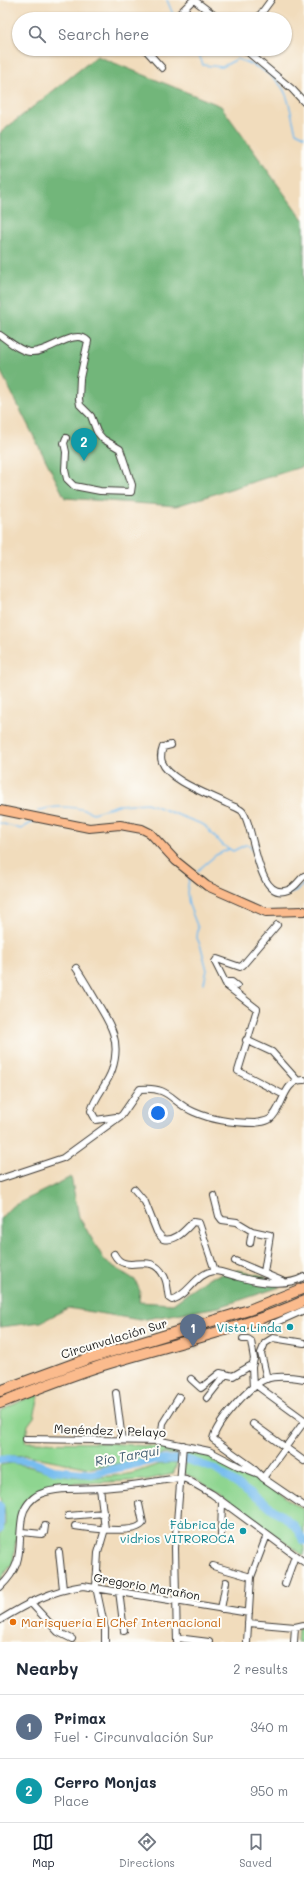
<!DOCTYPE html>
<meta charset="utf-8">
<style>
:root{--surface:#fff;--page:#f6f6f7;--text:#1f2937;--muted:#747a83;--line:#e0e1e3;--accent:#111827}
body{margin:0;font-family:Mali,sans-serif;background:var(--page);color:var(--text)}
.you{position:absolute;left:158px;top:1113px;width:14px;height:14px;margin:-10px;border:3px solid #fff;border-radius:50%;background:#1a73e8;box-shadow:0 0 0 6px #1a73e833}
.badge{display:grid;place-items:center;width:26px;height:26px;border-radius:50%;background:var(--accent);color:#fff;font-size:13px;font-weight:700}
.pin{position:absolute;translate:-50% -33px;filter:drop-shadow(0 1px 2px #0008)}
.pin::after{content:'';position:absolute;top:21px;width:14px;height:12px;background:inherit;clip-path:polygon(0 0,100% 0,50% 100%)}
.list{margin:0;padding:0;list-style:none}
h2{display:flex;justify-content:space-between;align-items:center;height:52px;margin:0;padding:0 16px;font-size:17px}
h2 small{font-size:13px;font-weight:400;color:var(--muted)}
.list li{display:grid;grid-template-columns:26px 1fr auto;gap:12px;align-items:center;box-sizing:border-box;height:64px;padding:0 16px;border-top:1px solid var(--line)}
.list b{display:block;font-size:15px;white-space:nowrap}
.list p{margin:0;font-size:13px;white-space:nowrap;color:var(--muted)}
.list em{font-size:13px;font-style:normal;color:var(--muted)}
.icon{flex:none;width:22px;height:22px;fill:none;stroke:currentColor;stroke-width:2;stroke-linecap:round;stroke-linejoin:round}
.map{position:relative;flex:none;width:304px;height:1642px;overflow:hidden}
.search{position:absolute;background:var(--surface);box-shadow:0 1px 3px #0004;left:12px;right:12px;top:12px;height:44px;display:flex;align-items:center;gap:10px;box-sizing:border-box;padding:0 14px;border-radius:22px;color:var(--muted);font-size:15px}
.sheet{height:180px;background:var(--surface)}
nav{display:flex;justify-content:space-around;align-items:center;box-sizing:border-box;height:56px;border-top:1px solid var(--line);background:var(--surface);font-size:11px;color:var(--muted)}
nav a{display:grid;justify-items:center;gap:2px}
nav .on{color:var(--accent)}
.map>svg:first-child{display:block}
</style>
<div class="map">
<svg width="304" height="1642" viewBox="0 0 304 1642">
<rect width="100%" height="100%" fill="#fdfcf7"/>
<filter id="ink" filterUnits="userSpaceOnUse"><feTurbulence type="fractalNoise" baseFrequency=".025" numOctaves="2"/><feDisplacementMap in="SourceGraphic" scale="8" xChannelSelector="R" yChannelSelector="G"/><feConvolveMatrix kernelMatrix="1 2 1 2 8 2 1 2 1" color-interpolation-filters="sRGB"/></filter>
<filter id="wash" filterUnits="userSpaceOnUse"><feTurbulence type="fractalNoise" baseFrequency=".012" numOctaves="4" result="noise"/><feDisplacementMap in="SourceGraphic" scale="16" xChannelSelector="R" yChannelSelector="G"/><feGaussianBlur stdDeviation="0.9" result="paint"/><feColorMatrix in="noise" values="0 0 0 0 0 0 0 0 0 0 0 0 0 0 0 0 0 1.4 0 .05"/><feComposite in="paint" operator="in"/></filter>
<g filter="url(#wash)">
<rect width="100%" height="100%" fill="#f1dcbc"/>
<path fill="#8ed590" stroke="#557856" d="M40,1392L34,1417L28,1425L25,1442L107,1443L173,1448L177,1454H164L144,1460L90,1468L26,1455L0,1457V1411Z
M188,1449L222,1461L244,1473L252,1475L304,1510V1556L213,1490L183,1472Z
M12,1463C38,1467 62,1478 90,1477C104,1477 119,1476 133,1473C148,1469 160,1461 177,1464L173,1474L146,1480L67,1484L38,1490L24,1501L18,1521L13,1563L0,1580V1535L5,1525V1516L4,1507L0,1496V1465Z
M304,1627V1642H297L298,1628Z"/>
<path fill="#72b67a" stroke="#47694b" d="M97,56L221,106L304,221V466L176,506L65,498L0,370V133Z
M71,1177L79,1217L105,1261L135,1280L140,1291L139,1302L173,1304L208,1278L238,1270L264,1276L280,1287L219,1307L140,1320L68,1308L41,1322L0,1327V1219L11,1207Z"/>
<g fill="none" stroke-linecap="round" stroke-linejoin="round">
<path stroke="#77bdef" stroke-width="1.5" d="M167,0L175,19
M197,49L203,65L222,67L237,59C255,65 279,76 286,95C291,107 292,120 296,132L304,136
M38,811C54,805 78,806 93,813L118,805L147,803L204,825L221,844L233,851L245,845H250L252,850
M0,823L21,829L34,821
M254,855C254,863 259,881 264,888C274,900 297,895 304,883
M197,871L216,855L229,849
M189,879L187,892L189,905L198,928L197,938L201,947L207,970L204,983"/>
<path stroke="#77bdef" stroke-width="8" d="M0,1460L8,1459L29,1461L54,1470L91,1474L154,1460L185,1459L215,1469L284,1517L294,1525L304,1541
M0,1505V1529"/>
</g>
</g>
<g filter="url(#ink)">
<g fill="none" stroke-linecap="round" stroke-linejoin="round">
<g stroke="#3c3934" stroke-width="8">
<path id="minor" d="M194,0L219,19
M178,15L193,0
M257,19L271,0
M145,49L162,68
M244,49L292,89L304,102
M0,335C9,341 19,351 30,352C48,354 74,327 88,341L80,378L79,399L80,405L91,416L97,432L103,439L120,449L132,485L131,492L100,491L74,486L67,479L65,470L66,452L64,443L66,438
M171,745L163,747C161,753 160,757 162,762C169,781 211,795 228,804C232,806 239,808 242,811C255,825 256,903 288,890C296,887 298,881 304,876
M277,925L243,965L240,967L217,959L215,962L227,986L257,1009L238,1071L284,1095
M76,968C83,978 89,989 95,999C110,1023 122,1041 112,1070C107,1085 95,1096 91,1111L96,1120L116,1117
M225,982H232L237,986
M246,1040L272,1052L297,1080
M0,1179L63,1158L122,1115L140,1089C170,1086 171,1102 194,1112C212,1120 236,1123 255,1123C260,1122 266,1122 270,1119C283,1110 283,1079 304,1080
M134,1189L145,1202L157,1232L163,1239C176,1242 185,1230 193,1222L199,1223L215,1271
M214,1196L219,1216L222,1220L237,1222L252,1231L270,1235L264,1272
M250,1243L252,1231
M114,1254C126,1277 150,1249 164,1276C168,1283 167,1290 169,1298L172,1300C189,1295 196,1273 214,1271C221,1271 231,1275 238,1277C257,1282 286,1287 304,1277
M235,1261L282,1281
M268,1330L273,1324L304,1310
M243,1339H248L251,1341L254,1359L252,1367
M191,1379L201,1388L220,1373L233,1376L250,1366L252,1367L253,1388
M267,1379L261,1353L265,1343L273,1338L304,1343
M304,1379C293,1377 277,1375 266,1379C251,1384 216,1423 213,1439L252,1467L263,1478L304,1506
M256,1385L304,1420
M116,1393L122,1440
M207,1398L226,1374
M253,1424L304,1461
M26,1439L161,1441L209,1451L238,1466L259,1474
M161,1441L163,1423L179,1397
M263,1478L304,1422
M100,1488L105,1529L98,1553L96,1587L105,1629V1642
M68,1516L104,1513
M75,1526C89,1528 135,1535 143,1523L139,1504
M22,1532L42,1534L44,1533L45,1526
M221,1535L222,1502
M59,1552L63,1589
M213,1566L251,1577
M285,1584L295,1556
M0,1587C26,1562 17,1547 22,1517C24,1507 31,1498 40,1494C58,1487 82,1489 101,1488C127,1487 153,1481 180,1478L186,1479L212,1494L304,1562
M119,1591L124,1631
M30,1602L58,1632L72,1639
M221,1609L226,1582
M0,1620C28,1603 50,1591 83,1586L249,1613
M248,1623L295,1627L304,1625
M177,1638L209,1642
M177,1642L175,1548L183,1445
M247,1642L251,1577L267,1535
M294,1642L295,1627"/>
</g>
<g stroke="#3c3934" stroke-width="10">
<path id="major" d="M0,810L89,828L120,825L142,829L150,833L176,861L207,886L266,912L304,911"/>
</g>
<g stroke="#3c3934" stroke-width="12">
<path id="highway" d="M0,1391L90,1358L249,1310L304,1288
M0,1403C33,1390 66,1377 100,1366C167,1345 240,1330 304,1301"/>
</g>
<use href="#minor" stroke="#fff" stroke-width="6"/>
<use href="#major" stroke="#fbbb8d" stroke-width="8"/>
<use href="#highway" stroke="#fbbb8d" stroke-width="10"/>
</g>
</g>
<g fill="#0f9aa8" stroke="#fdfcf7" stroke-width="1.5">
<circle cx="290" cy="1327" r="4"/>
<circle cx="243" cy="1531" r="4"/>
</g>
<circle fill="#e8710a" stroke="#fdfcf7" stroke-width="1.5" cx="13" cy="1622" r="4"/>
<g text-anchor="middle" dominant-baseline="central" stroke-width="4" stroke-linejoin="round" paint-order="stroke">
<g font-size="12" fill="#0d838f" stroke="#fdfcf7" text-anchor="end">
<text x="282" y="1327">Vista Linda</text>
<text x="235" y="1524">Fábrica de<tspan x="235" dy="14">vidrios VITROROCA</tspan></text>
</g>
<g font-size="12" fill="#1c1c1c" stroke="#fdfcf7">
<text transform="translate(114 1338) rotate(-17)">Circunvalación Sur</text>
<text transform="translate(110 1430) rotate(2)">Menéndez y Pelayo</text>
<text transform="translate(147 1586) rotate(10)">Gregorio Marañon</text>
</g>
<g font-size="12" fill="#c56008" stroke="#fdfcf7" text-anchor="start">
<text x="21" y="1622">Marisquería El Chef Internacional</text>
</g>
<g font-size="13" font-style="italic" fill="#405c70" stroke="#fdfcf7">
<text transform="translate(127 1455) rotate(-10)">Río Tarqui</text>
</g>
</g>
</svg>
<div class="you"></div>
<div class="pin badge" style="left:193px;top:1347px;background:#5c6f8a">1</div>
<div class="pin badge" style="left:84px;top:461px;background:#0f9aa8">2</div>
<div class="search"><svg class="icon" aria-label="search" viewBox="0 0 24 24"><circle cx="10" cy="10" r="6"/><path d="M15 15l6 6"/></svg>Search here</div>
</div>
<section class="sheet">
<h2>Nearby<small>2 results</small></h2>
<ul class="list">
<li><span class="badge" style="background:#5c6f8a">1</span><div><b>Primax</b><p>Fuel · Circunvalación Sur</p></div><em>340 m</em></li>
<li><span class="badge" style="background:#0f9aa8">2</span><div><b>Cerro Monjas</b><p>Place</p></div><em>950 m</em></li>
</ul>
</section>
<nav>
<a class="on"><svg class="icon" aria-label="map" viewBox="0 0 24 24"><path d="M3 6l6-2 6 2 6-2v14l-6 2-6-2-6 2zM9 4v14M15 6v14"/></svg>Map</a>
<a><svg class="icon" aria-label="directions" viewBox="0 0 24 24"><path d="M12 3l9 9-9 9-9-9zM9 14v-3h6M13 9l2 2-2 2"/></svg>Directions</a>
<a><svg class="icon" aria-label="saved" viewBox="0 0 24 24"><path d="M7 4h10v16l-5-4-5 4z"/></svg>Saved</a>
</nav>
